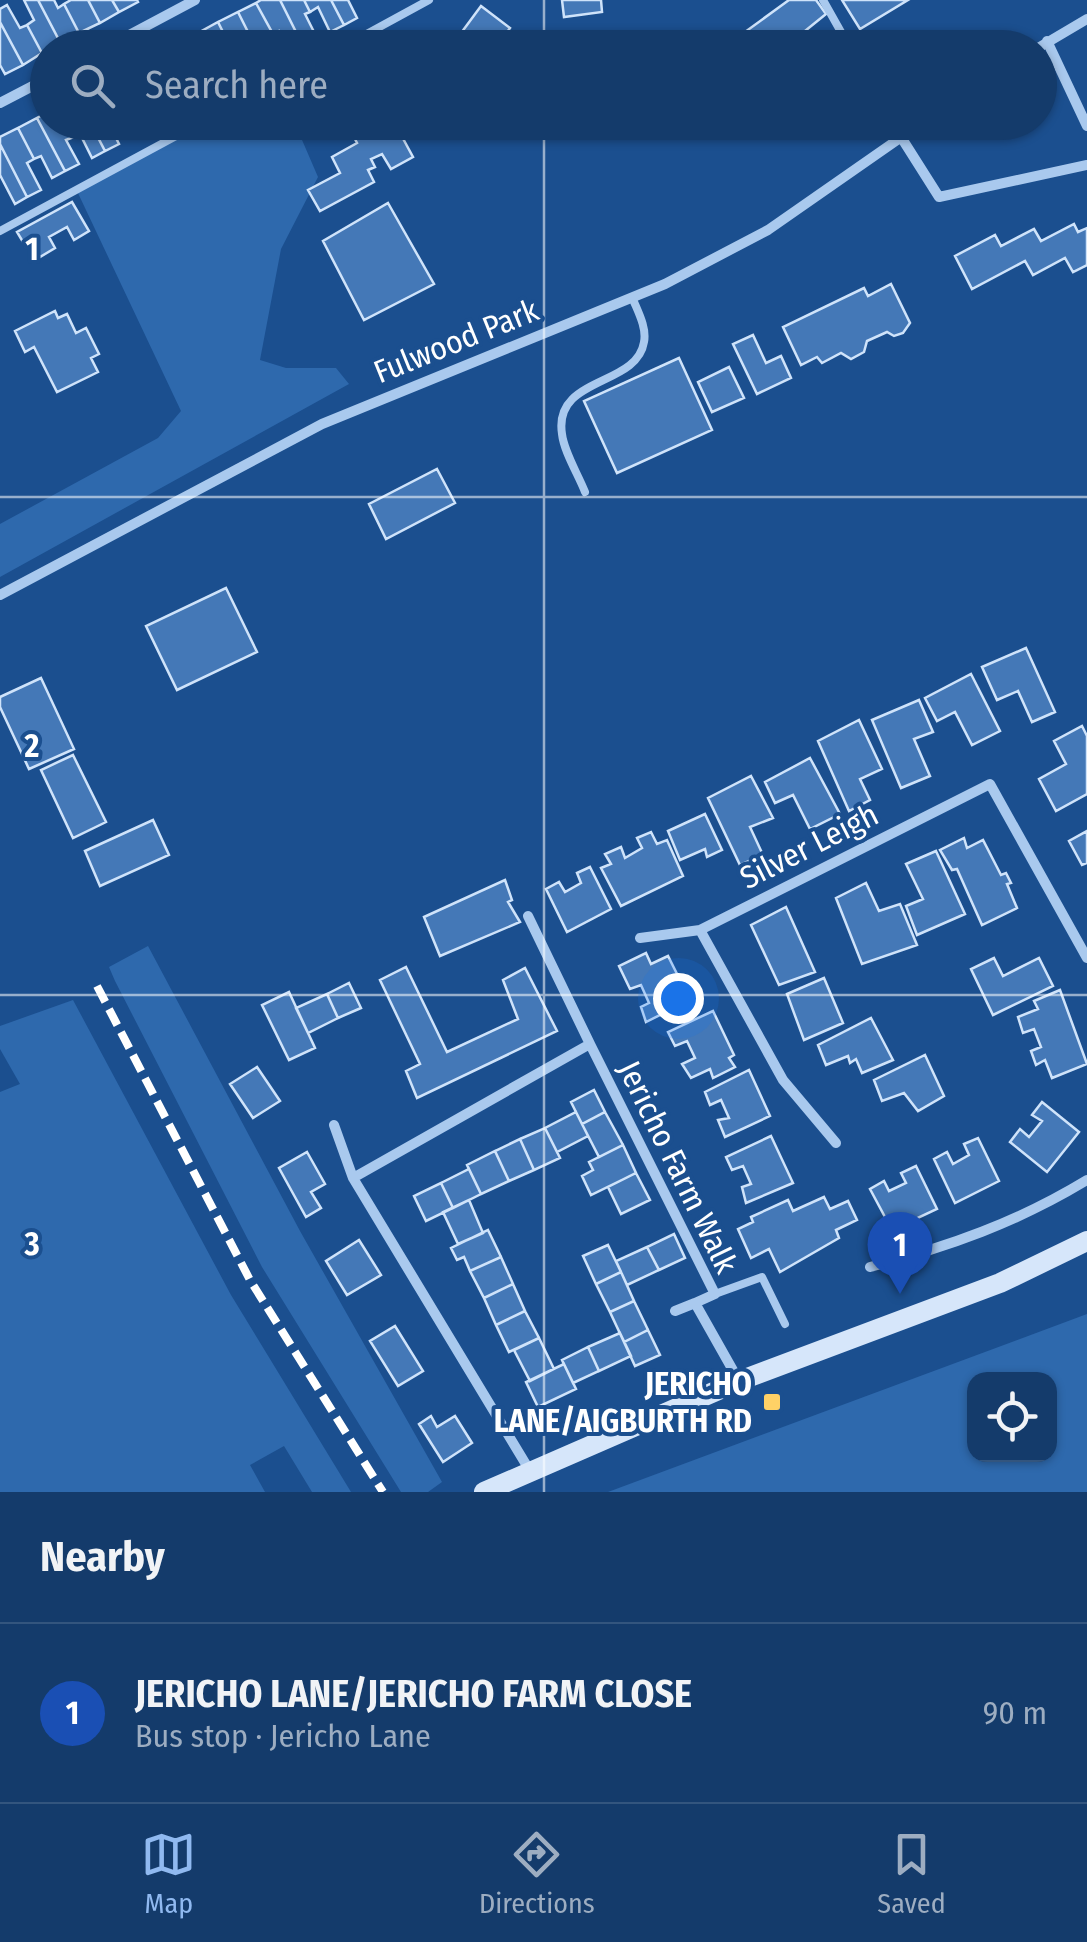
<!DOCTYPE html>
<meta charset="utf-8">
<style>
:root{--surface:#143b6b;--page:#214673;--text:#f1f3f6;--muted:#9dadc1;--line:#33557e;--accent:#90b9f0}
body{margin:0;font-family:"Fira Sans Condensed",sans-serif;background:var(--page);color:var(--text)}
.controls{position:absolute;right:30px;bottom:30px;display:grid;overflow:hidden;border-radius:20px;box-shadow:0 2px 8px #0004}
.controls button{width:90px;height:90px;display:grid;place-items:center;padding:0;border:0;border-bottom:2px solid var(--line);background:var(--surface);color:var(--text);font:50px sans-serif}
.you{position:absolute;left:678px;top:998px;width:35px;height:35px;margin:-25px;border:8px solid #fff;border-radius:50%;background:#1a73e8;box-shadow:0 0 0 15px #1a73e833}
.badge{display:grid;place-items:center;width:65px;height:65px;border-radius:50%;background:var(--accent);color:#fff;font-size:32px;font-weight:700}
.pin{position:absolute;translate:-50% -82px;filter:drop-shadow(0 2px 5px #0008)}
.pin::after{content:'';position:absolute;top:52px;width:35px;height:30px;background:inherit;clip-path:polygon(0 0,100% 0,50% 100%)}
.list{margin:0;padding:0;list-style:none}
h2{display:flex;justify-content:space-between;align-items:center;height:130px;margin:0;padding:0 40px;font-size:42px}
h2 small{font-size:32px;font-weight:400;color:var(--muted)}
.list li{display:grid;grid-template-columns:65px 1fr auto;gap:30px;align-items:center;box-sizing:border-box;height:180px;padding:0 40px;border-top:2px solid var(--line)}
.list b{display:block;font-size:38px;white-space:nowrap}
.list p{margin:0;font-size:32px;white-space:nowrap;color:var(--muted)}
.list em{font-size:32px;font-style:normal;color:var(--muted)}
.icon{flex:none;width:55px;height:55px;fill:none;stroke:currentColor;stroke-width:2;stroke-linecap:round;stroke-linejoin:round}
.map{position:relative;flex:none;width:1087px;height:1492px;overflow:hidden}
.search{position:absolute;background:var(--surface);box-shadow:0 2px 8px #0004;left:30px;right:30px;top:30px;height:110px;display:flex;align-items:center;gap:25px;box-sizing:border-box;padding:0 35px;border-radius:55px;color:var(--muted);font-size:38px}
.sheet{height:310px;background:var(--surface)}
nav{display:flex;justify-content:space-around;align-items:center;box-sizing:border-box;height:140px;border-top:2px solid var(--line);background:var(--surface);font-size:28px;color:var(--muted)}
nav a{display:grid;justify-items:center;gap:5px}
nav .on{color:var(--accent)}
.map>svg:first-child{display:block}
</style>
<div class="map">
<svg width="1087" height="1492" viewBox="0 0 1087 1492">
<rect width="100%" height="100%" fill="#1b4f8f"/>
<path fill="#2e69ad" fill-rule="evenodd" d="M208,123L296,126L318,177L281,249L260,360L286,368H336L349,384L0,577V524L158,438L181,411L77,191Z
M148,946L300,1231L442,1482L428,1492H401L262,1267L115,981L109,967Z
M73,1000L231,1295L351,1492H312L284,1446L250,1465L265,1492H0V1092L20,1084L0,1049V1026Z
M1087,1314V1492H608ZM974,1380H1050V1454H974Z"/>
<path fill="#4478b7" stroke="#cfe3fa" stroke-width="2.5" d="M24,0H38L61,44L42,53L27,25L34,20Z
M38,0H54L58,8L64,4L79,33L61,44Z
M71,0H88L100,23L79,33L64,4Z
M88,0H112L119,12L100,23Z
M112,0H137L138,2L119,12Z
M261,0H280L303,46L288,48L279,31L273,34L256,3Z
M280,0H304L310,12L305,14L317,38L303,46Z
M304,0H331L344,25L330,32L318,7L310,12Z
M331,0H348L357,18L344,25Z
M562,0H601L602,12L564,17Z
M789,0H816L826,14L784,48H723Z
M842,0H908L860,29Z
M256,3L273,34L266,37L271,48H256L238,12Z
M7,5L20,28L27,25L42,53L23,65L0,22V9Z
M481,6L510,28L496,48H450Z
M238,12L256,48H231L218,22Z
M0,22L23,65L5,74L0,65Z
M218,22L231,48H206L198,33Z
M198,33L206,48H179L177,44Z
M48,112V122H63L71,138L66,140L79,164L65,171L37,118Z
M37,118L65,171L52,178L41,156L34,159L18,128Z
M63,122H90L105,151L92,158L80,134L71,138Z
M90,122H108L119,144L105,151Z
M123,122H143L147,129L132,138Z
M376,122H394L413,157L391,169L382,154L371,159L375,167L368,170L374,182L320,211L308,190L340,173L332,157L357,143L353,135Z
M18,128L34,159L27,163L41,190L27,197L0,144V137Z
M0,144L27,197L15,204L0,175Z
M72,202L89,231L74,240L67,227L49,237L55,248L40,257L32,243L26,247L17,232Z
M388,203L434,284L364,320L323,241Z
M1074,224L1078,232L1087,228V265L1073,272L1065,258L1033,275L1025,261L972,289L955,256L995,235L1001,246L1034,229L1041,241Z
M891,284L910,323L903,333L894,336L887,332L867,341L864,352L851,359L841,353L822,363L817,357L801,365L783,327L864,288L868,296Z
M55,311L58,318L67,314L76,333L86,328L99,354L91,358L98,372L57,392L34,347L25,352L15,331Z
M753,335L766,363L781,356L791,378L757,394L733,344Z
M679,358L712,430L617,473L584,401Z
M729,367L744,398L712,412L698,382Z
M437,469L455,503L386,539L369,504Z
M226,588L257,652L177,690L146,626Z
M1026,648L1055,712L1032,722L1018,691L997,700L982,667Z
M971,674L1000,731L972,745L955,712L937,721L925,698Z
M41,678L74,749L29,769L0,707V697Z
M919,700L933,732L914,739L930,776L901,788L872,720Z
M859,720L882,769L860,779L870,800L849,811L818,741Z
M1082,726L1087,736V794L1056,811L1039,779L1066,764L1054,741Z
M73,755L106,822L73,838L41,770Z
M810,758L840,814L810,829L793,795L775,803L765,782Z
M751,776L773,818L750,827L763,855L740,865L708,798Z
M705,814L722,850L707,857L705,849L680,860L668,831Z
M153,820L169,855L100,886L85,851Z
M1087,831V863L1082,865L1069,841Z
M651,832L657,844L667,840L683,876L621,906L601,868L611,864L605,854L621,847L625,858L642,848L637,838Z
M964,838L967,848L983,840L1001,875L1006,873L1011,883L1007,884L1017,908L982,925L957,869L952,870L940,850Z
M936,851L965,914L917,935L906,906L923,899L906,864Z
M590,867L611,909L567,932L546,889L559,882L565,892L581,883L577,873Z
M505,880L512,900L508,902L520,922L440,956L424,917Z
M866,883L879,911L900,904L917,945L862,964L836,898Z
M786,907L815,972L779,985L751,925Z
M646,953L651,964L668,956L690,1000L646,1022L641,1007L649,1003L641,985L630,989L619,966Z
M994,958L1003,976L1039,958L1053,986L993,1015L971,969Z
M406,967L447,1052L518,1019L503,980L525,968L557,1031L417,1098L406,1071L420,1064L380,980Z
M824,978L843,1023L804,1040L787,994Z
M349,983L361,1008L338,1018L327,994Z
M1060,990L1087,1064L1052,1078L1045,1060L1036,1065L1031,1051L1041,1047L1034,1029L1023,1033L1018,1017L1038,1009L1034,1001Z
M289,992L315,1048L289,1060L262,1005Z
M327,994L338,1018L308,1033L296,1008Z
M713,1011L734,1055L729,1058L735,1067L713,1078L710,1069L691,1078L682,1064L695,1058L687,1041L675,1046L668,1032Z
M871,1018L893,1060L862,1073L856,1059L850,1063L848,1056L826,1065L818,1045Z
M925,1055L944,1096L918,1111L904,1093L882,1101L874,1080Z
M257,1067L280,1101L253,1118L230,1084Z
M749,1070L770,1116L725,1137L718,1120L729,1118L721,1100L710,1105L705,1092Z
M594,1090L605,1112L582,1124L571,1102Z
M1042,1102L1079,1132L1047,1172L1010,1142L1020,1129L1029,1137L1042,1121L1032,1115Z
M576,1112L588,1136L557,1152L545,1128Z
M605,1112L623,1145L599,1157L582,1124Z
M545,1128L560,1158L534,1170L520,1139Z
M771,1136L793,1183L746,1203L742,1187L751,1184L743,1166L732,1170L726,1157Z
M978,1138L999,1181L955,1203L934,1159L947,1152L953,1164L969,1155L964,1144Z
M520,1139L534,1170L509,1181L495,1151Z
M623,1145L636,1173L591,1195L582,1176L593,1170L589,1162Z
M495,1151L509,1181L481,1194L467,1165Z
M307,1152L325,1184L311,1192L321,1208L306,1217L279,1168Z
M916,1166L937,1209L892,1230L870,1189L884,1181L889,1191L906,1183L901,1173Z
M469,1169L481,1194L453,1208L441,1183Z
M636,1173L650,1200L621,1214L608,1187Z
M441,1183L453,1208L426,1221L414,1196Z
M824,1197L830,1209L848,1201L857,1220L836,1230L839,1238L780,1272L769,1249L751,1258L738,1229L753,1222L751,1217L788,1200L793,1211Z
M469,1200L483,1233L458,1244L443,1212Z
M488,1230L501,1257L470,1271L464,1257L457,1260L451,1248Z
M674,1234L685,1258L659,1270L647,1247Z
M359,1240L381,1275L347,1295L326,1261Z
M608,1245L621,1272L596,1284L583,1256Z
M647,1247L659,1270L627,1285L616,1261Z
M501,1257L513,1284L484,1298L470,1271Z
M621,1272L634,1301L610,1312L596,1284Z
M513,1284L525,1311L496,1325L484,1298Z
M634,1301L648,1330L624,1342L610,1312Z
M525,1311L539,1338L509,1352L496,1325Z
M395,1326L423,1371L398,1386L370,1341Z
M648,1330L660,1355L635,1366L624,1342Z
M620,1333L631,1356L599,1371L588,1347Z
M539,1338L554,1369L530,1381L514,1350Z
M588,1347L599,1371L573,1383L562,1360Z
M564,1364L576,1389L538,1407L526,1382Z
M431,1416L437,1427L455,1416L472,1443L443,1462L419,1424Z"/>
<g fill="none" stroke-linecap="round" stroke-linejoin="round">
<path stroke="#a9c9ee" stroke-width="8" d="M823,0L850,48
M341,48L429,0
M892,122L901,137
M0,231L202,122
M585,492C578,474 564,452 562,434C553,376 637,387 644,342C647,327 637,310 632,297
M715,1294L762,1277L785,1324"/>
<path stroke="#a9c9ee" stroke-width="10" d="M1047,41L1087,126
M105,48L195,0
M1038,48L1087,19
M0,103L48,78
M901,137L939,197L1087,165
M0,595L322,424L665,284L768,230L923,122
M640,938L700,930
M590,1044L715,1294L695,1303L739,1381
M334,1125L353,1178L530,1471
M836,1143L783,1080L700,930L990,784L1087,958
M353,1178L590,1044L528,916
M870,1267C948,1247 1018,1222 1087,1180
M675,1311L695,1303"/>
<path stroke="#d6e6fa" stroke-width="20" d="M484,1492L739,1381L1000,1283L1087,1241"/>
<path stroke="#fff" stroke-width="8" stroke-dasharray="18 8" stroke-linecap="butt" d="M97,986L250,1280L383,1492"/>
</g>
<path fill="none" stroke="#fff" stroke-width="2.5" stroke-opacity="0.55" d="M544,0V48M544,122V1492M0,497H1087M0,995H1087"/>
<rect fill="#ffd166" stroke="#1b4f8f" stroke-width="4" x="762" y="1392" width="20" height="20" rx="5"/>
<g text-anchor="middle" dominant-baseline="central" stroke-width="8" stroke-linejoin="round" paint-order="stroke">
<g font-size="32" fill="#fff" stroke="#1b4f8f">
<text transform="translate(456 341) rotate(-22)">Fulwood Park</text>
<text transform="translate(809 846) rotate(-27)">Silver Leigh</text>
<text transform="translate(678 1167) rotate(64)">Jericho Farm Walk</text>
</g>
<g font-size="32" font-weight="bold" fill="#fff" stroke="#1b4f8f" text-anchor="end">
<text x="752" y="1384">JERICHO<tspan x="752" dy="37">LANE/AIGBURTH RD</tspan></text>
</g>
</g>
<g font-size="32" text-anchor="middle" font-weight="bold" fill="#fff" stroke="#1b4f8f" stroke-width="8" stroke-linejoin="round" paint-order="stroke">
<text x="32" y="260">1</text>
<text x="32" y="757">2</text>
<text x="32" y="1255">3</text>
</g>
</svg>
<div class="controls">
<button><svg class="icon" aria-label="locate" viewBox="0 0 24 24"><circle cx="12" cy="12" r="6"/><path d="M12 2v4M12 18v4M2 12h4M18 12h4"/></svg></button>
</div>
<div class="you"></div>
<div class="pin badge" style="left:900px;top:1294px;background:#1a4fb4">1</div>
<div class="search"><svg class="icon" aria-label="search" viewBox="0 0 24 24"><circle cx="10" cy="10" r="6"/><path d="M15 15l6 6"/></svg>Search here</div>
</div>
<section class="sheet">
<h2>Nearby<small></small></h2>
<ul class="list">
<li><span class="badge" style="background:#1a4fb4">1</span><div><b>JERICHO LANE/JERICHO FARM CLOSE</b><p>Bus stop · Jericho Lane</p></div><em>90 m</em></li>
</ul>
</section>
<nav>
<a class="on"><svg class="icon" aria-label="map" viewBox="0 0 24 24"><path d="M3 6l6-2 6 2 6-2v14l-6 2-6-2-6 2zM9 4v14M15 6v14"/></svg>Map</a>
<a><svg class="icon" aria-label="directions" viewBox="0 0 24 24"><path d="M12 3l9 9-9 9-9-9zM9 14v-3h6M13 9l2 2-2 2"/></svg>Directions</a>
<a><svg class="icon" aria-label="saved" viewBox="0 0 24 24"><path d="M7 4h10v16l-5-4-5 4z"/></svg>Saved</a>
</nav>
